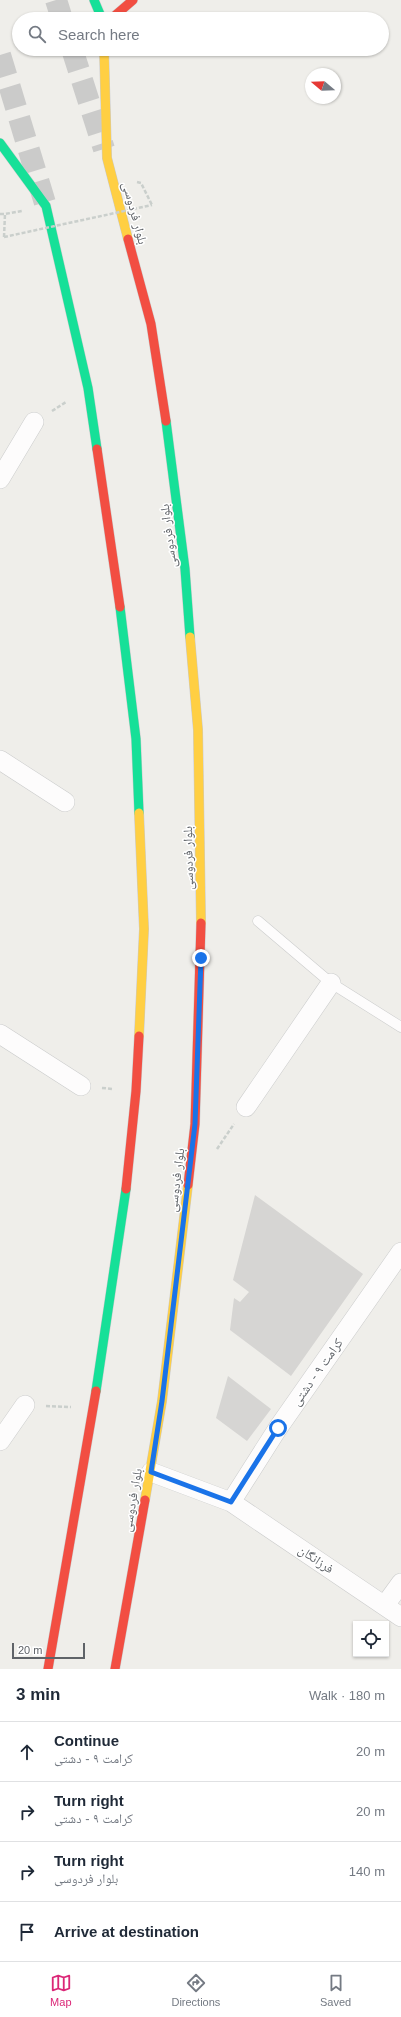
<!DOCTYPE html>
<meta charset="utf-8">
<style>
:root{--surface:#fff;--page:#f6f6f7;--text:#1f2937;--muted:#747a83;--line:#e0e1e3;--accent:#db2777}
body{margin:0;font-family:Helvetica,"Noto Naskh Arabic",sans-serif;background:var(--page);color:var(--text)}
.controls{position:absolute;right:12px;bottom:12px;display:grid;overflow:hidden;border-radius:0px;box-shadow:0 1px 3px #0004}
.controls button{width:36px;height:36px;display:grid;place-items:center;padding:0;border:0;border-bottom:1px solid var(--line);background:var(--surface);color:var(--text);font:20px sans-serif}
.compass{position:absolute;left:305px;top:68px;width:36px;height:36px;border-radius:50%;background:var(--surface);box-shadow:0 1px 3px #0004;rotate:289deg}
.scale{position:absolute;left:12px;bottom:10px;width:73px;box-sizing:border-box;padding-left:4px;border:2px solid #5f6368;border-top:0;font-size:11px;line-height:14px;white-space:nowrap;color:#5f6368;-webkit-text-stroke:3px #fff;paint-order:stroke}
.stop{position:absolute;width:12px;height:12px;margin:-9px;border:3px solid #1a73e8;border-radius:50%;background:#fff}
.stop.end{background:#1a73e8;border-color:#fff;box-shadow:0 1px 4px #0008}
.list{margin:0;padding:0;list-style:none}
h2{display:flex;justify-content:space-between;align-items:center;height:52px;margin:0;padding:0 16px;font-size:17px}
h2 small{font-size:13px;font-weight:400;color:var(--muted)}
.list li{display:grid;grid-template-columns:26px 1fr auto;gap:12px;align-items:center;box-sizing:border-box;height:60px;padding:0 16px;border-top:1px solid var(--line)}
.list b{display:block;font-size:15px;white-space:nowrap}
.list p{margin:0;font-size:13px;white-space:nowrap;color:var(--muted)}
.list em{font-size:13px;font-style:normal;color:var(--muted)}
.icon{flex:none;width:22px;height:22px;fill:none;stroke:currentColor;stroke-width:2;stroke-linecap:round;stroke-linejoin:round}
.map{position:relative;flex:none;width:401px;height:1669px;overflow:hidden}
.search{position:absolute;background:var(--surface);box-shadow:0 1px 3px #0004;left:12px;right:12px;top:12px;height:44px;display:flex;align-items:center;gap:10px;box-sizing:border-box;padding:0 14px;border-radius:22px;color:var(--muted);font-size:15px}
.sheet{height:292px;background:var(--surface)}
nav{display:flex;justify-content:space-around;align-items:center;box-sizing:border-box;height:56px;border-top:1px solid var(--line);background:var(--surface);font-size:11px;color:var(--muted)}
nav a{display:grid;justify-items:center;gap:2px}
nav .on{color:var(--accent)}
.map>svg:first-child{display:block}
</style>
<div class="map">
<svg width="401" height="1669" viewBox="0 0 401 1669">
<rect width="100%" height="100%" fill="#efeeea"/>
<path fill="#d6d5d3" d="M255,1195L363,1274L291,1376L230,1330L234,1298L240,1302L249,1292L233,1280Z
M228,1376L271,1409L247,1441L216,1418Z"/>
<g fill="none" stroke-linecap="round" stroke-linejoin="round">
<path stroke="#cbcbca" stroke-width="22" stroke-dasharray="22 11" stroke-linecap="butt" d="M56,0L62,19
M72,49L104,149
M0,55L45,203"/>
<g stroke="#cbcccc" stroke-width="11">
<path id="lane" d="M258,921L331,983L401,1027"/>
</g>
<g stroke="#cbcccc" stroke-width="20">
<path id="street" d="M0,479L34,422
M0,760L65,802
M0,1034L81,1086
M246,1107L331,983
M0,1441L25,1405
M151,1472L231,1502L278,1428L401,1252
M231,1502L401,1617
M385,1605L401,1583"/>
</g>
<g stroke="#cacacb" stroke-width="10">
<path id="fast" d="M94,0L102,19
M0,143L46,206L88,388L97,449
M166,421L185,569L190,637
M120,607L136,739L139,813
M96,1391L126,1189"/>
</g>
<g stroke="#cacacb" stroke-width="10">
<path id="slow" d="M104,49L107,158L128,239
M190,637L198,730L201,923
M139,1036L144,929L139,813
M145,1500L162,1401L188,1185"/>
</g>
<g stroke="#cacacb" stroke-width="10">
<path id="jam" d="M111,19L133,0
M128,239L151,324L166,421
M97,449L120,607
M188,1185L195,1124L201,923
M126,1189L136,1091L139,1036
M48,1669L96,1391
M115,1669L145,1500"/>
</g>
<path stroke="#cacfcc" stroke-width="2.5" stroke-dasharray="4 2" stroke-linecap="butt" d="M137,182L141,183L152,205
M0,214H5
M4,237L5,214L22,211
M52,411L66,402
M102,1088L113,1089
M217,1149L234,1124
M46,1406L71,1407"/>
<use href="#lane" stroke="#fdfcfc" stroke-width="10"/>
<use href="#street" stroke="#fdfcfc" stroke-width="19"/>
<use href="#fast" stroke="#16e098" stroke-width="9"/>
<use href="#slow" stroke="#ffcf43" stroke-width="9"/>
<use href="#jam" stroke="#f24e42" stroke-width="9"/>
<path stroke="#cacfcc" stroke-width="2.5" stroke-dasharray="4 2" stroke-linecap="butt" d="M4,237L152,205"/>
</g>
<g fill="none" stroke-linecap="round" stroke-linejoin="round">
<path stroke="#1a73e8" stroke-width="5" d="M201,958L195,1124L162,1401L151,1472L231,1502L278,1428"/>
</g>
<g text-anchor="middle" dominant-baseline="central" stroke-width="3" stroke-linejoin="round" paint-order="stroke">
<g font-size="13" fill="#5f6368" stroke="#fff">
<text transform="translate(135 213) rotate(75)">بلوار فردوسی</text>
<text transform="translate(168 536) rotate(-97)">بلوار فردوسی</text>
<text transform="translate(188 858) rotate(-91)">بلوار فردوسی</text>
<text transform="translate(176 1180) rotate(-83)">بلوار فردوسی</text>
<text transform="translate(317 1372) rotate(-55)">کرامت ۹ - دشتی</text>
<text transform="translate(132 1500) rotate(-80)">بلوار فردوسی</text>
<text transform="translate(316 1559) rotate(34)">فرزانگان</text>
</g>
</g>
</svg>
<div class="controls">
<button><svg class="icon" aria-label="locate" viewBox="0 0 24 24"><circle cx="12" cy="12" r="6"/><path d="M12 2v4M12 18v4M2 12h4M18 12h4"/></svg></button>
</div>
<svg class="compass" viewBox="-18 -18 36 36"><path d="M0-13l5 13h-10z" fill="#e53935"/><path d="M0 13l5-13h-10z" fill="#747a83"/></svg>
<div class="scale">20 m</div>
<div class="stop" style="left:278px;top:1428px"></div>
<div class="stop end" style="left:201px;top:958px"></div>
<div class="search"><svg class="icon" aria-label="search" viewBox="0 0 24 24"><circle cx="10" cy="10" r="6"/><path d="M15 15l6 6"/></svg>Search here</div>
</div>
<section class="sheet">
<h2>3 min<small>Walk · 180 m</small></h2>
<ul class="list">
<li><svg class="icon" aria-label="ahead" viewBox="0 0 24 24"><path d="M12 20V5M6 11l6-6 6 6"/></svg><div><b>Continue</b><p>کرامت ۹ - دشتی</p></div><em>20 m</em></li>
<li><svg class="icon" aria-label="right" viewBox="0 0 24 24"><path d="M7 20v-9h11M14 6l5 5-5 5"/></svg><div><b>Turn right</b><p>کرامت ۹ - دشتی</p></div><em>20 m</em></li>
<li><svg class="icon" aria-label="right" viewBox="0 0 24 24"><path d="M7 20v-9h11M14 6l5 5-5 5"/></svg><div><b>Turn right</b><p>بلوار فردوسی</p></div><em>140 m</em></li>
<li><svg class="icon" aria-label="arrive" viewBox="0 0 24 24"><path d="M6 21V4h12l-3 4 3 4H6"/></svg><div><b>Arrive at destination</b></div></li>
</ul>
</section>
<nav>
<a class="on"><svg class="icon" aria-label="map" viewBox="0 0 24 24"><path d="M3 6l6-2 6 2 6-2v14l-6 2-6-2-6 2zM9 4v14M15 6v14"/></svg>Map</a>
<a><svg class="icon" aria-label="directions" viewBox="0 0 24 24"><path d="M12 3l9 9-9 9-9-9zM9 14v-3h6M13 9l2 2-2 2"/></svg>Directions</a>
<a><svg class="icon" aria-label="saved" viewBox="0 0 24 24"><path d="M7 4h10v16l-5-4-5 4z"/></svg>Saved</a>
</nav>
